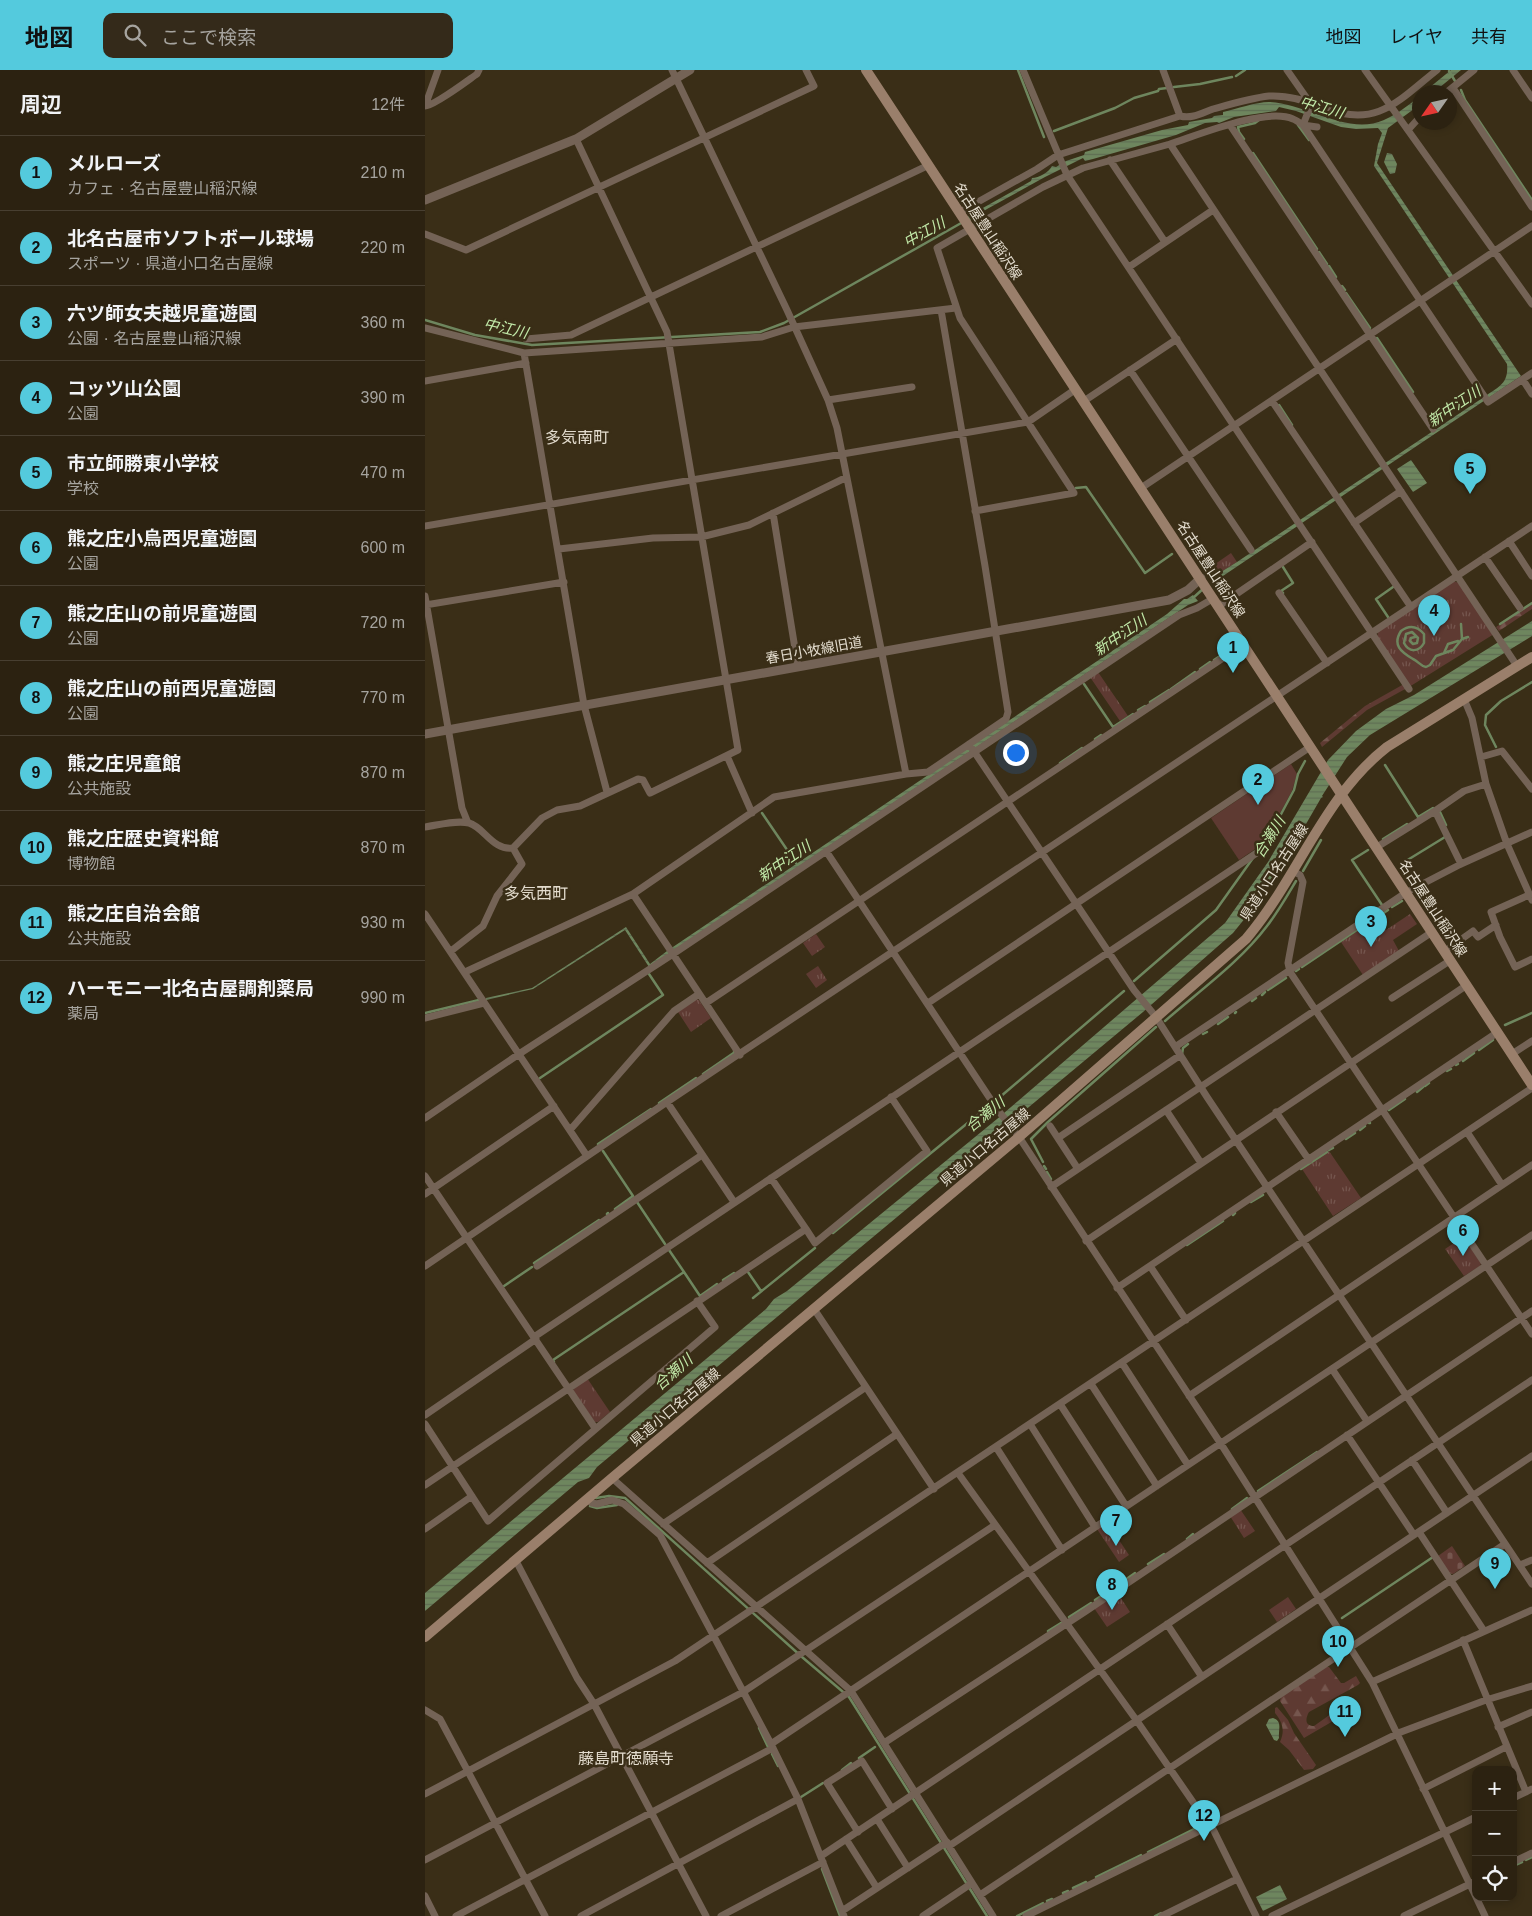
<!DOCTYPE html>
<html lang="ja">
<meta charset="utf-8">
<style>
:root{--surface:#2c2211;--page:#342a1a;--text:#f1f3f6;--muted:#a6a49f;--line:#483f31;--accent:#54cadd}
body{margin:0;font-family:Helvetica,"Noto Sans JP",sans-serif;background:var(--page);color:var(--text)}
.controls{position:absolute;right:15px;bottom:15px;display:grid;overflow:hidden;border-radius:10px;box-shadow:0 2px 8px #0003}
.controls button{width:45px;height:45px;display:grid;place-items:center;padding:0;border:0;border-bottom:1px solid var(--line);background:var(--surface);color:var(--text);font:25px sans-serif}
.compass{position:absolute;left:987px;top:15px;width:45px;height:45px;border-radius:50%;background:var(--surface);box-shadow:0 2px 8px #0003;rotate:236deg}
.you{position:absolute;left:590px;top:682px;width:18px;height:18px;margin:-12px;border:4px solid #fff;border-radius:50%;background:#1a73e8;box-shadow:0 0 0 8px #1a73e833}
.badge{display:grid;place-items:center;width:32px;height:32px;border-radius:50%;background:var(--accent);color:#111;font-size:16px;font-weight:700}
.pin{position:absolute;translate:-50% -41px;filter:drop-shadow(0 1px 2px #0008)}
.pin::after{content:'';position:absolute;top:26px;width:18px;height:15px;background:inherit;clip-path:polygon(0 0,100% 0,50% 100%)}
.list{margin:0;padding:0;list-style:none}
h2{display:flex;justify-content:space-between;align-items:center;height:65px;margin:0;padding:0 20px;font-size:21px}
h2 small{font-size:16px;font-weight:400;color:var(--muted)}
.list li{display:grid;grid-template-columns:32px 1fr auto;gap:15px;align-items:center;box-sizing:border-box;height:75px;padding:0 20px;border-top:1px solid var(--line)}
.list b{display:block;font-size:19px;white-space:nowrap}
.list p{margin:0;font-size:16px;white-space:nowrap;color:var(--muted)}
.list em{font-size:16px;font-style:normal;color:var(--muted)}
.icon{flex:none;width:28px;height:28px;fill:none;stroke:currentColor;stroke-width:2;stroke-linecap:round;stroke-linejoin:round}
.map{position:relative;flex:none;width:1107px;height:1846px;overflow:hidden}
header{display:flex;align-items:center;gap:30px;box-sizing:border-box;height:70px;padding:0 25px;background:var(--accent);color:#111}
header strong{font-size:24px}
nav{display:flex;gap:28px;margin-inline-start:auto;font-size:18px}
.search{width:350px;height:45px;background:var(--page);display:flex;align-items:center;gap:12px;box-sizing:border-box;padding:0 18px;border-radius:10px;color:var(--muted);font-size:19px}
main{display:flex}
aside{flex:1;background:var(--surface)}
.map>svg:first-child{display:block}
</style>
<header>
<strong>地図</strong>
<div class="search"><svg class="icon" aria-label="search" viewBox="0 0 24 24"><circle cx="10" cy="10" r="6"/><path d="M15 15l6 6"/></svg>ここで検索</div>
<nav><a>地図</a><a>レイヤ</a><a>共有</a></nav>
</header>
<main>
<aside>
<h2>周辺<small>12件</small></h2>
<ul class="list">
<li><span class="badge">1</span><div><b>メルローズ</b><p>カフェ · 名古屋豊山稲沢線</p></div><em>210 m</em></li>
<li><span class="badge">2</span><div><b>北名古屋市ソフトボール球場</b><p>スポーツ · 県道小口名古屋線</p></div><em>220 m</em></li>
<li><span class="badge">3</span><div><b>六ツ師女夫越児童遊園</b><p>公園 · 名古屋豊山稲沢線</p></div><em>360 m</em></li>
<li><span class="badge">4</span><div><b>コッツ山公園</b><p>公園</p></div><em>390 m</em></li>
<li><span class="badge">5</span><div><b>市立師勝東小学校</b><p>学校</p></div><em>470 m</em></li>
<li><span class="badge">6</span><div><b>熊之庄小烏西児童遊園</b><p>公園</p></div><em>600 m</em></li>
<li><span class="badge">7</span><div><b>熊之庄山の前児童遊園</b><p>公園</p></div><em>720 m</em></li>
<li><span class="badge">8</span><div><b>熊之庄山の前西児童遊園</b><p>公園</p></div><em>770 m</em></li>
<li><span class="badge">9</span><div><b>熊之庄児童館</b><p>公共施設</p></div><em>870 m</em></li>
<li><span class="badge">10</span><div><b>熊之庄歴史資料館</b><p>博物館</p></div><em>870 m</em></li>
<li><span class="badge">11</span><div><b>熊之庄自治会館</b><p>公共施設</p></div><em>930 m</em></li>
<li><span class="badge">12</span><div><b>ハーモニー北名古屋調剤薬局</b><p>薬局</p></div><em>990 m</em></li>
</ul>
</aside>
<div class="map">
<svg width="1107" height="1846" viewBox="0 0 1107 1846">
<defs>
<pattern id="grass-tufts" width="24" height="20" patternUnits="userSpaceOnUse" patternTransform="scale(1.25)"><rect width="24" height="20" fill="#5e3a32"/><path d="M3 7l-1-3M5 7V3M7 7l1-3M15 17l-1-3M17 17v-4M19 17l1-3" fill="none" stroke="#75564e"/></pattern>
<pattern id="forest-firs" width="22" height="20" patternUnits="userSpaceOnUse" patternTransform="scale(1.25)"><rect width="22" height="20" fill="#5e3a32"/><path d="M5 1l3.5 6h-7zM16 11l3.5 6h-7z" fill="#75564e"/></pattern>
<pattern id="cemetery-stones" width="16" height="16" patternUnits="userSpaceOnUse" patternTransform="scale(1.25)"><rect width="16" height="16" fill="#5e3a32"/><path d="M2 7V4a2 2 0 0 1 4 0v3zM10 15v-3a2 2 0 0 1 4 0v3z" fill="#75564e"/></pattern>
<pattern id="water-rules" width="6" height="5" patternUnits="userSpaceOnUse" patternTransform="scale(1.25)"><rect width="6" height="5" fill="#6e865e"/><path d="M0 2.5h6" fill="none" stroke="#5f6e53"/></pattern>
</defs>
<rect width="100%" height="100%" fill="#3a2e17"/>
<path fill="url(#grass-tufts)" d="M806,483L812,492L796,502L787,504L783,499Z
M1028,511L1034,513L1069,564L984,617L952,568L953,562Z
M673,602L703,646L695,651L665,607Z
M985,844L992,854L968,870L974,881L938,905L916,872L952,848L961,860Z
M391,864L400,877L387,886L378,873Z
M393,896L402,910L391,918L381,904Z
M271,929L274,930L286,948L266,962L253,942Z
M904,1081L936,1128L908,1146L877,1099Z
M1038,1167L1056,1193L1055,1196L1039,1206L1020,1179Z
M162,1308L185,1342L173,1352H170L148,1320Z
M815,1439L830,1461L819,1468L805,1446Z
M682,1452L704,1485L694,1492L672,1459Z
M692,1522L705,1542L682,1557L669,1538Z
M863,1527L871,1539L852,1552L844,1540Z"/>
<path fill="url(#forest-firs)" d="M1107,534V539L1074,561L1071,557Z
M979,614L982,618L942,640L897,677L895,673L940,636Z
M901,1597H904L916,1613H919L931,1606L935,1613L933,1615L884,1642C880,1649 880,1656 889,1656L920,1634L925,1633L928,1637L927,1640L879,1668L855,1631L856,1627Z
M852,1637L863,1650L869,1663L891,1695L888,1699L879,1700L864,1680L855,1672C860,1661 858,1653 850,1643V1638Z"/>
<path fill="url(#cemetery-stones)" d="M1027,1476L1040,1496L1028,1504L1024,1503L1013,1486Z"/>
<path fill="#5e3a32" d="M866,694L872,704L867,721L839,773L814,790L786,748Z"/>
<path fill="url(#water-rules)" d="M1026,0H1036L1009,22H999Z
M994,27L993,36L963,58L952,93L1096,306L789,512L785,506L796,502L812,492L1059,327C1073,317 1084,314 1082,294L949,96L953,74L957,63L953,58L931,59L916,57L871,41L854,37L851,41L809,47L794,53L792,52L780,53L751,65L668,89L660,91L658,88L620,107L562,139L542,153L540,148L606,111L607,108C614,108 624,102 627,96L631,97L641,91L659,85L660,82L737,60L763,55L764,52L787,48L789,46L798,45V42C811,39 831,32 844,32C882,34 923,66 959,50C973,44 983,35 994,27Z
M962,83L967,84L972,94L970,103L965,104L959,92Z
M986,390L1002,413L988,422L972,399Z
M768,525L773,531L763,535L224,897L200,860L108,919L61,930V928L107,918L201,857L225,894L242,881L742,544L759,529H762Z
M1107,551V566L945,665L922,687L897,726L898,727L896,728L866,780L830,836L808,863L718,942L172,1397L164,1408L153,1412L0,1541V1523L341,1239L349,1229L362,1221L572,1049L800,853L843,792L903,690L931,661L961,639L989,625Z
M848,1648C858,1651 853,1660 854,1668L852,1671L849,1670L841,1655L844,1649Z
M855,1815L862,1829L838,1841L831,1827Z"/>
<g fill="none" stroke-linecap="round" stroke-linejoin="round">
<path stroke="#6e865e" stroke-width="2.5" d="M593,0L619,67
M1024,1L1030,11
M811,6L820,0
M749,17L775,14L807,7
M1036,20L1040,30L1107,130
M873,55L884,70
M629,61L690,38L709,28L733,21L734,19L742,18
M819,69L814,62L813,57L830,53L834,50
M828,83L892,179
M894,182L902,194
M904,196L911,207
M917,216L920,220
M921,223L945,258
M0,250L50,265L107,275L335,262L359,253L538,152
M952,268L988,322
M854,335L867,355
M1004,346L1011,357
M651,418L661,417L720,503L747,484
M858,523L856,521L868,513L858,497
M768,528L779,518
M963,547L951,529L968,517
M1075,554L1107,533
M990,567L986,568L985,571L988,574L992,573L993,568L987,562L981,564L979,573C984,583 994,582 999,573V564C992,556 984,555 976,561C967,575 976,582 988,589C993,591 995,596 1001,597L1005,595L1011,586L1028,580L1037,569L1036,554
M1037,569L1043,567
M805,579L810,576
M1019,583L1023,574L1033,571
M789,590L801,582
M775,599L785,592
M659,614L688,657L708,644
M746,619L770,602
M725,632L744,620
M713,640L720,636
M670,669L676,665
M1071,677L1060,655L1061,645L1076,631L1107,612
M635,693L657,678
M960,695L993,747L1008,738
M1015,742L1021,755
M337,743L371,793
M958,769L982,754
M840,774L869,720L873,704L880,691
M943,780L927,790L957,835
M976,794L1020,767
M878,801L896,770
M967,837L977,831
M935,859L963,840
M877,897L932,860
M871,901L874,899
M709,911L791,840L828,788
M843,920L861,908
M837,925L840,922
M827,931L831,928
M0,943L54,930
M810,943L811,942
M740,951C774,921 815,892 842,856C853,842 862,826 871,811
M793,954L803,947
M1080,955L1107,943
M778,964L782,962
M1054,980L1068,970
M757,984L758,978L763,974
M1038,991L1049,983
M1031,995L1033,994
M1022,1001L1026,999
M278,1004L310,982L309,981
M115,1008L238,925L224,904
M1000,1016L1004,1013
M992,1022L998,1017
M575,1027L699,921
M234,1033L271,1008
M964,1040L980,1029
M944,1053H945
M935,1060L940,1056
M921,1069L930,1063
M173,1074L226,1039
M904,1080L908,1078
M178,1081L208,1126L190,1139
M618,1092L606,1069L623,1052L731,957
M619,1096L621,1099
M876,1099L902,1082
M622,1102L626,1109
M212,1132L240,1174
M826,1132L838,1125
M182,1144L183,1143
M808,1145L810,1143
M408,1163L561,1038
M762,1175L798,1151
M109,1193L174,1150
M259,1202L275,1226L292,1214
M323,1202L336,1221
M298,1210L309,1203
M79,1216L107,1197
M328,1228L390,1178
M129,1292L128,1290L259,1202L244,1180
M833,1421L892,1382
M170,1426L171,1428L184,1426L200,1428L377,1587L424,1627L562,1846
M165,1436L172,1438L192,1435
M807,1439L822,1428
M762,1469L768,1464
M723,1494L739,1484
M700,1510L710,1503
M691,1516L694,1514
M685,1520L688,1518
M670,1530L679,1524
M644,1547L666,1533
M917,1548L1008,1487
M623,1561L636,1553
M334,1658L343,1677
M347,1684L353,1696
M434,1688L450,1677
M417,1700L426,1693
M376,1727L398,1713
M723,1782L773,1757
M1101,1790L1107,1787
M1088,1796L1097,1792
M397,1799L415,1846
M671,1807L716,1785
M648,1818L661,1812
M638,1823L643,1821
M622,1831L627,1829
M592,1846L618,1833
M730,1846L736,1843"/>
<path stroke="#746356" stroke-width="7" d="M598,0L642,105L984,619
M738,0L755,46C767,49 777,43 788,39C806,34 826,28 844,26C863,25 883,31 900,38C952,59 974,30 1012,0
M862,0L883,30
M940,0L1107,234
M1088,0L1107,28
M1028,18L1107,137
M1022,22L1049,0
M887,32L878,55L892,57
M0,36C9,36 42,11 52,4L54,0
M0,36L13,0
M805,55L1008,359
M983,60L994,48
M685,90L740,172
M535,142L612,99L633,85L755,46
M0,164L41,180L389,16L381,0
M704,197L788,140
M0,258L99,283L337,267L369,257L531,238
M101,269L146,265L504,95
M99,283L159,635L182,722
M705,300L826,480
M1098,310L1107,324
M0,311L101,293
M403,330L487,317
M659,331L752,269
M847,331L986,537
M716,418L1107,156
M550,441L649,423L535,248L512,178L618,117L658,98L745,74
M348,443L373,597
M929,453L976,421
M0,456L603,352L651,319
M1084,471L1107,506
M134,479L228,468L276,467L324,455L420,408
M1060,487L1095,538
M854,523L902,593
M0,526L37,738L43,753
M0,535L139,512
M794,536L887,472
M1092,596L745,74C773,65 841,37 868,49C871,50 875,53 878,55L1063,332L1107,303
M1039,629L1047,648L1061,714L1082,774L1107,830
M544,674L709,920L731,947L782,1027L1107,1514
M302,686L327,743
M1056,687L1077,681L1107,719
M481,704L503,702L581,649L583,642L560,496L516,240
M1010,741L1036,794
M0,757C14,755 30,750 44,753C59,757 68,781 88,778L117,748L132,740L155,736L213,709L218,710L225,723L313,680L242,262L151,69
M952,777L1010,741L1039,721L1061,714
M401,781L572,1039L594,1067L796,1374L947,1612L1051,1827
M868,801L875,805L878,812L863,893L865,902L1107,1264
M208,824L315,985
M1104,825L1066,842L1075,867L1090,897L1107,889
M0,844L162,1086
M26,881L58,856L72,826L97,794L88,778
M1020,881L1048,861L1053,867L1071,855
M40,902L208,824L349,727L481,704L412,358L403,330L362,240L247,0
M967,928L1026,890
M281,933L819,574
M503,933L885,677
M0,948L59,933
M750,977L982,822L1036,794L1107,762
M1087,984L1107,971
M242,1032L309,1132
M741,1040L776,1093
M851,1042L884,1090
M0,1048L94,984L248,884L754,545L772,538L789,528
M625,1056L653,1099
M145,1060L249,941L274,924
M1042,1062L1077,1115
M633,1068L754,986
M0,1106L170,1358
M626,1117L1007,862
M0,1124L129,1036
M381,1159L390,1173L502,1081L466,1027
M661,1171L1042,915
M0,1196L242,1032L1107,456
M112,1196L277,1085
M725,1196L761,1250
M692,1218L1073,962
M389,1239L509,1419
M109,1267L845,774
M697,1293L763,1395
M907,1299L942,1351
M666,1314L732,1416
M764,1326L1107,1095
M635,1334L701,1436
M0,1345L111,1269
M0,1354L63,1451L290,1257L272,1231
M605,1354L670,1457
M922,1365L989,1465
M571,1377L637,1480
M987,1390L1022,1443
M533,1403L712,1651L779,1748L786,1755L831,1846
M187,1408L426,1621L568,1846
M0,1415L381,1159L346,1108
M162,1429L167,1433L172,1434L187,1430L199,1434L235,1465L346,1674L373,1729L419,1846
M238,1454L441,1317
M0,1459L47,1426
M994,1462L1059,1561
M90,1489L152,1608L169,1634L281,1846
M282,1493L472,1364
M1095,1495L1107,1490
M742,1554L777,1607
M1038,1570L1101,1722
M947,1612L1107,1540
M0,1640L15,1649L120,1846
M1073,1657L1107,1642
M459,1673L661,1541L1107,1241
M346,1674L1107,1165
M998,1719L1081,1677
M0,1724L250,1591L1107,1018
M1088,1728L1107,1719
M452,1749L483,1798
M433,1762L402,1713L437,1691L467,1739
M421,1769L452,1818
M524,1776L1107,1386
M396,1786L1107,1310
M0,1790L318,1622L570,1455
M1088,1792L1107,1783
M555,1825L1080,1474
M0,1826L10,1846
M1051,1827L1060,1846
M417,1841L522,1772
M31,1846L348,1678
M156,1846L373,1729
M296,1846L398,1792
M498,1846L547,1813
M601,1846L976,1662L1061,1630L1107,1616
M737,1846L812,1809
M847,1846L1051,1747
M979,1846L1051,1811"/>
<path stroke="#746356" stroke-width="9" d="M0,130L151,69L265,0
M0,664L744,530L763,520L776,508"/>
<path stroke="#9a7f6b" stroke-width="10" d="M441,0L1107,1015
M0,1567L187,1408L594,1067L821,869C873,808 898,727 962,677L1107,587"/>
</g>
<g text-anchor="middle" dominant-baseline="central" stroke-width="5" stroke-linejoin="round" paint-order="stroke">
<g font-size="14" fill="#e3dcce" stroke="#3a2e17">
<text transform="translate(563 161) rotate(57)">名古屋豊山稲沢線</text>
<text transform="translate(786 499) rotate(57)">名古屋豊山稲沢線</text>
<text transform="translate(389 580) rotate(-10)">春日小牧線旧道</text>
<text transform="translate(849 802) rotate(-57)">県道小口名古屋線</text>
<text transform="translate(1008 838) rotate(57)">名古屋豊山稲沢線</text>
<text transform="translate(560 1077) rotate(-40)">県道小口名古屋線</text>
<text transform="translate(250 1337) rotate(-40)">県道小口名古屋線</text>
</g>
<g font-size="15" font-style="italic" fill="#c2eaa9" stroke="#3a2e17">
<text transform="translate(897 37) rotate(16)">中江川</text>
<text transform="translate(499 162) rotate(-29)">中江川</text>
<text transform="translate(81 258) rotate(13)">中江川</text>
<text transform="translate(1029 336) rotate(-34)">新中江川</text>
<text transform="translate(695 565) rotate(-34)">新中江川</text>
<text transform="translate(844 767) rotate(-58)">合瀬川</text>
<text transform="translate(359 791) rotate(-34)">新中江川</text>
<text transform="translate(560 1044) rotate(-39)">合瀬川</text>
<text transform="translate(248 1302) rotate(-41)">合瀬川</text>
</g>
<g font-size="16" fill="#e3dcce" stroke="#3a2e17">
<text x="152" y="367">多気南町</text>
<text x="111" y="823">多気西町</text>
<text x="201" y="1688">藤島町徳願寺</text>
</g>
</g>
</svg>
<div class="controls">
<button>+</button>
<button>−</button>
<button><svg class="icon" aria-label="locate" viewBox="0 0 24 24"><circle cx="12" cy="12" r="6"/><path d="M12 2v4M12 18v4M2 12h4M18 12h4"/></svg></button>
</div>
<svg class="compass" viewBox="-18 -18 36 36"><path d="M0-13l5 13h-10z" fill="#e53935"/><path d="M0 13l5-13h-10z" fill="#a6a49f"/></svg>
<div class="you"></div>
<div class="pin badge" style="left:808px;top:603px">1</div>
<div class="pin badge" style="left:833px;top:735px">2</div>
<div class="pin badge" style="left:946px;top:877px">3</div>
<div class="pin badge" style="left:1009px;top:566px">4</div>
<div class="pin badge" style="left:1045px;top:424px">5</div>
<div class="pin badge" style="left:1038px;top:1186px">6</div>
<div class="pin badge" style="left:691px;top:1476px">7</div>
<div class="pin badge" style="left:687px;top:1540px">8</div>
<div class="pin badge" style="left:1070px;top:1519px">9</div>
<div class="pin badge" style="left:913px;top:1597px">10</div>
<div class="pin badge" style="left:920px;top:1667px">11</div>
<div class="pin badge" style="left:779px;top:1771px">12</div>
</div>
</main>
